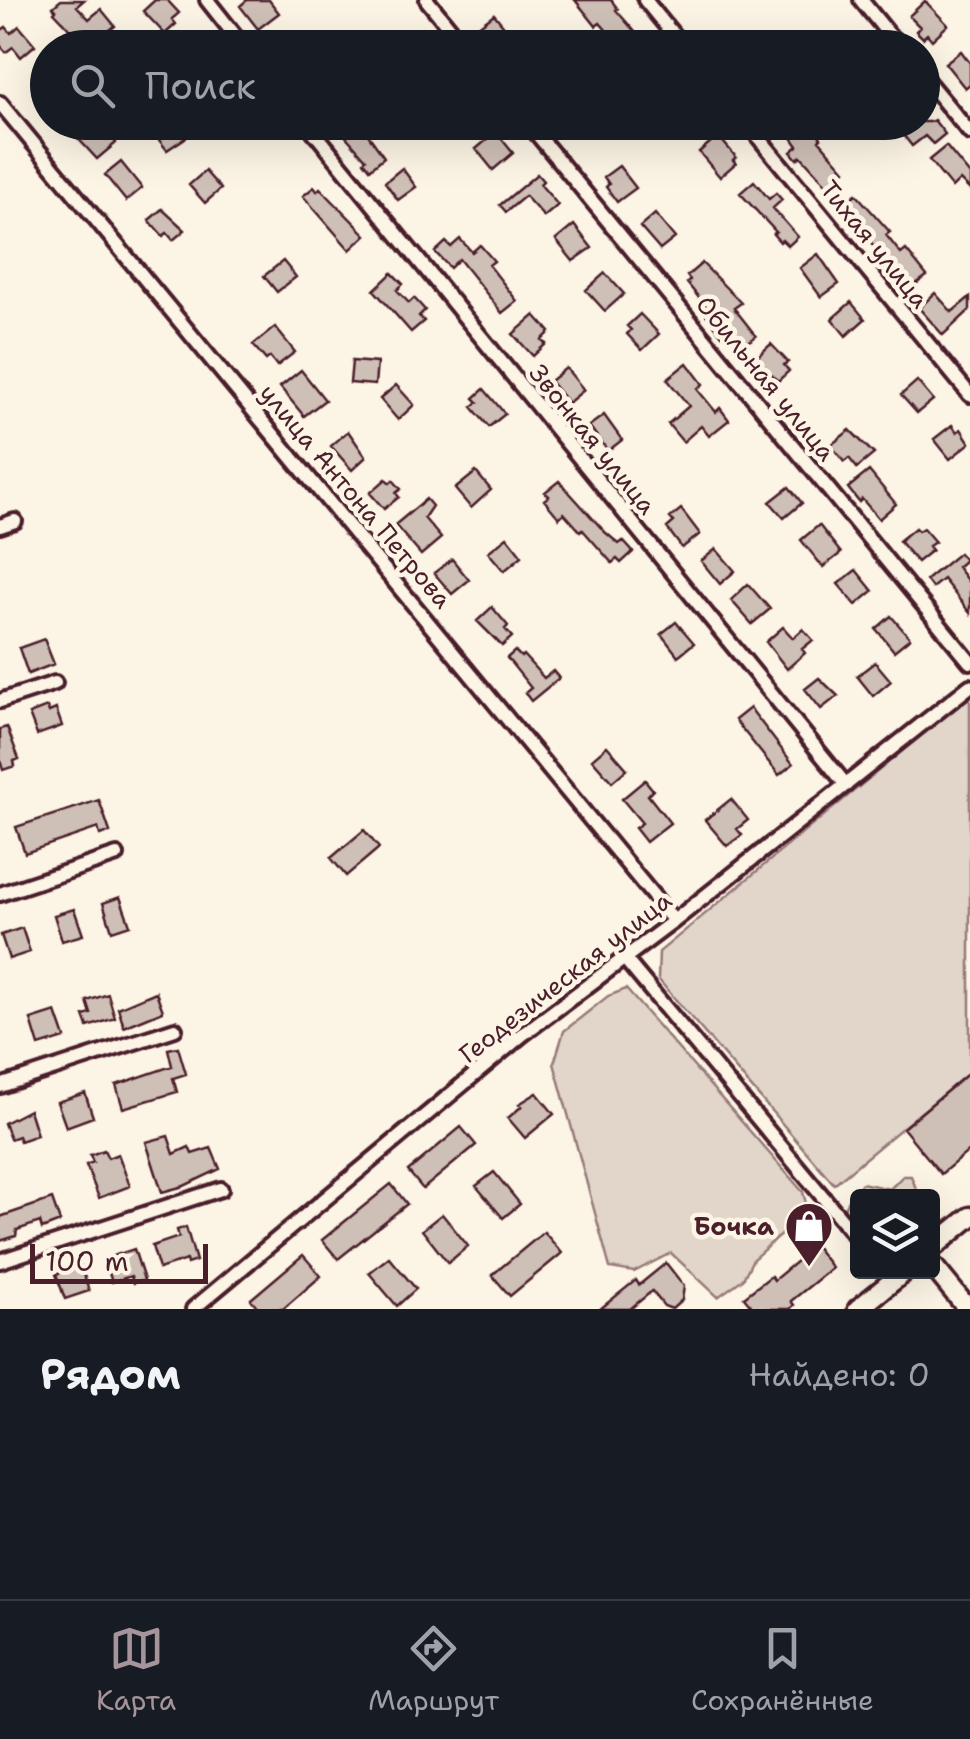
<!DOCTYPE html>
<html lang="ru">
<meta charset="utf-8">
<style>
:root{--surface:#171b24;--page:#20242c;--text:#f1f3f6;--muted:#9ea1a6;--line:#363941;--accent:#a6949b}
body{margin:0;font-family:"Shantell Sans",sans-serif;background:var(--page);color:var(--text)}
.controls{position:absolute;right:30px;bottom:30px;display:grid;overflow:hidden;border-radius:10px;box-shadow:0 10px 40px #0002}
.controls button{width:90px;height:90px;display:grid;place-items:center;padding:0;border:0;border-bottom:2px solid var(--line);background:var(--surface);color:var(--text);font:50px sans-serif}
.scale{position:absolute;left:30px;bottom:25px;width:178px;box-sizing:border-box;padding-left:10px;border:5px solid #4a1f2b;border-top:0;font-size:28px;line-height:35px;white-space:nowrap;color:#4a1f2b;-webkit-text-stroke:8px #fcf5e5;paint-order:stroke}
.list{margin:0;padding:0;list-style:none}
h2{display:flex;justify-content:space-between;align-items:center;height:130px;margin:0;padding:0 40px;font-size:42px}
h2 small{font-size:32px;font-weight:400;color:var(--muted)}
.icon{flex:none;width:55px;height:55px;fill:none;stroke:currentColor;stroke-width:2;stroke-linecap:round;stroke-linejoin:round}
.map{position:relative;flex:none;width:970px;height:1309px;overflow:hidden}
.search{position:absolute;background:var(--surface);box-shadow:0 10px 40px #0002;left:30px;right:30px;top:30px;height:110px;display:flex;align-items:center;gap:25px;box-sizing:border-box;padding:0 35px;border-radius:55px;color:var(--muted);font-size:38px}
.sheet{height:290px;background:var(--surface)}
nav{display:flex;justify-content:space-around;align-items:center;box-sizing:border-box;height:140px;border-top:2px solid var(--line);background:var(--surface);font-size:28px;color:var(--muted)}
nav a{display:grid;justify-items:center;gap:5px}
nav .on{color:var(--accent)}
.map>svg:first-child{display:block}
</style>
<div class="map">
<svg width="970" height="1309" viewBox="0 0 970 1309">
<rect width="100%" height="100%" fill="#fcf5e5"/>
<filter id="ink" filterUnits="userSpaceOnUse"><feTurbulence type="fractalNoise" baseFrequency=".01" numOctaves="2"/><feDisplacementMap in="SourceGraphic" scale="20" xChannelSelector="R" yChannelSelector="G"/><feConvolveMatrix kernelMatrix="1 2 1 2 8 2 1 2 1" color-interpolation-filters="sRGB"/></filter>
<g filter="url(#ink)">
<path fill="#e2d5ca" stroke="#967a7a" stroke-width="2.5" d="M970,695V1072L834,1184L658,979L659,952Z
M626,989L803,1192L808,1211L753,1259L743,1279L718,1297L671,1253L634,1272L610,1268L554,1063L564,1031L608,996Z
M903,1176H911L919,1196H858L857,1227L843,1211L849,1197L862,1183L890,1189Z"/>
<path fill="#cfc0b7" stroke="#4a1f2b" stroke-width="2.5" d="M61,0H84L77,6L89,19L101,9L115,26L102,36L112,48H88L54,12L56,10L53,7Z
M155,0H167L179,13L172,19L176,24L165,34L143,11Z
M247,0H269L279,13L258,29L240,6Z
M575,0H611L618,9L616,10L642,40L633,48H622L600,23L596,26Z
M925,1L948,25L932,40L927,34L923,38L916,31L920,27L909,16Z
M494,14L511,35L505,39L512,48H494L477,27Z
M19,26L35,45L21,57L13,47L6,52L0,45V31L6,27L11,33Z
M961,51L970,63V84L965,88L945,63Z
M934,120L945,134L933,144L925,136L912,146L893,122H930Z
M87,122H92L106,139L111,136L116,143L97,159L74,134Z
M160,122H186L194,132L167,150L151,130Z
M353,122H359L384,157L370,169L364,161L366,159L342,132Z
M781,122H811L821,138L819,140L845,170L827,185L801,156L797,159L791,152L798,146Z
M496,132L513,153L493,170L476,149Z
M718,136L736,157L733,160L736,163L720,177L699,152Z
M946,146L970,175V190L960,180L952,188L929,160Z
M121,162L142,188L126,201L105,175Z
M619,166L636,188L617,202L606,187L609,184L604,177Z
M402,168L416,187L398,200L385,182Z
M205,171L221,189L205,203L189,185Z
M537,174L543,181L540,184L558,205L544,217L525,196L506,212L500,205Z
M754,181L769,199L776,193L782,200L773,208L798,237L788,246L782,240L780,242L773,234L776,232L740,193Z
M314,187L317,191L320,188L366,235L350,250L303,196Z
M856,194L890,232L886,235L901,254L906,250L927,276L909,289L841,206Z
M162,209L185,230L173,240L167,233L163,236L149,220Z
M655,214L675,238L660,250L640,227Z
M574,225L592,248L573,261L556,240Z
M460,239L472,252L480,245L494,261L489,265L517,301L502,313L459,259L450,268L435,252L446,242L451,247Z
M818,254L839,284L821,297L800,268Z
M283,261L296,277L277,292L264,276Z
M702,263L741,303L734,308L756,336L739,349L726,332L722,335L704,312L708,309L687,283L690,280L687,276Z
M392,273L403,284L397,290L409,303L414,298L425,310L419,316L424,321L411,332L374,290Z
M605,273L624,294L605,311L586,290Z
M935,293L952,312L970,297V310L943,335L919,308Z
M851,302L865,319L846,336L832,319Z
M640,314L659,334L642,350L627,334L631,330L627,326Z
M535,315L550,332L542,340L546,344L533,356L513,334Z
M275,327L295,352L277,366L270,357L266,360L253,345Z
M771,344L788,362L784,365L789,371L778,381L756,358Z
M352,361L377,363L375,385L350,383Z
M687,363L703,384L697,389L716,412L720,408L729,420L709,436L701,426L683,442L668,424L689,406L667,379Z
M566,368L584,390L568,403L550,381Z
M301,370L325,400L304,416L280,387Z
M917,381L933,400L917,413L901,395Z
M396,385L414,405L398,420L380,399Z
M484,389L505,414L489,427L472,407L478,402L474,398Z
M604,415L622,440L608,451L589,426Z
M952,425L957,432L961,429L970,443L950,459L934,439Z
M850,430L874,454L857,468L849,458L844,462L831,445Z
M348,431L366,457L352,470L331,446Z
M869,471L896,504L879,519L862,499L859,502L848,488Z
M476,472L491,490L471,508L455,489Z
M386,479L390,483L393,480L401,489L396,493L399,497L384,509L370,493Z
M559,481L605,532L619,544L623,541L633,552L621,563L617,559L612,563L582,529L580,531L564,513L559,518L544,500L549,496L545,492Z
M789,487L802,503L784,518L770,502Z
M426,499L432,506L424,518L441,538L421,555L395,525Z
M681,509L700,534L682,548L667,528L674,522L670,518Z
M819,525L841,553L823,567L801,540Z
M915,528L918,531L923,528L935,542L929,546L932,550L917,562L899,541Z
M507,537L522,556L504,571L488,552Z
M716,549L735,571L720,584L701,561Z
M959,553L965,560L957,567L970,584V613L943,579L932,588L926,580Z
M452,559L469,580L452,594L434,573Z
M856,570L873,591L856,605L838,584Z
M748,584L770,609L752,624L731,600Z
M492,607L508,626L505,629L512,637L502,646L477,621Z
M891,616L910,638L894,651L876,629Z
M676,622L694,643L678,656L661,634Z
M783,627L793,638L803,629L813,640L802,649L805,653L787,669L766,642Z
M44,639L54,664L28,674L19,648Z
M515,651L521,657L523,655L544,678L553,671L559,678L531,701L525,693L531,688L507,658Z
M875,662L891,681L873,696L857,676Z
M819,678L838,696L821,709L805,689Z
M47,707L49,712L56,709L62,726L37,735L29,714Z
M750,708L793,764L779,775L735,720Z
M7,727L19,759L14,761L15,766L3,770L0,760V729Z
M607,746L627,769L612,782L592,759Z
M645,780L653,790L648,795L670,823L646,842L635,828L642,823L622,799Z
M731,799L748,820L737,829L742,835L727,846L705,820Z
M99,800L110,832L100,835L98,828L25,853L16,827Z
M364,830L379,848L346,876L331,858Z
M120,897L130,925L112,931L103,903Z
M74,909L83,935L62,941L54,915Z
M22,928L30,952L9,959L1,935Z
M156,992L163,1011L124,1027L118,1008Z
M108,994L115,1018L88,1027L84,1016L91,1014L87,1001Z
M56,1012L65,1038L39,1046L31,1020Z
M178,1047L186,1074L173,1078L177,1092L123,1108L116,1085L172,1066L168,1049Z
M970,1072V1150L941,1174L903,1128Z
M85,1093L93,1117L66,1127L57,1102Z
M537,1093L554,1114L525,1138L508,1118L522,1106L519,1104Z
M29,1110L37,1135L20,1141L18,1136L10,1139L4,1123Z
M461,1127L476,1145L423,1189L408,1171Z
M168,1136L174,1154L189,1147L192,1154L211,1148L220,1169L184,1186L162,1192L146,1142Z
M104,1150L108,1158L118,1154L130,1186L99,1198L86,1165L93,1162L90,1155Z
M494,1172L520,1204L503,1218L476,1186Z
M391,1184L407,1204L338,1259L322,1240Z
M52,1199L60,1222L42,1229L40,1222L17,1230L16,1236L0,1241V1217Z
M442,1214L468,1246L448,1263L422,1230Z
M186,1227L196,1261L187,1264L186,1260L159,1269L152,1246L179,1237L177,1230Z
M544,1232L562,1253L510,1296L492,1275Z
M815,1246L832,1268L791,1301L794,1305L790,1309H754L744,1297L771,1276L774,1280Z
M134,1249L144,1280L133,1283L131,1276L112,1282L104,1259Z
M303,1255L321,1276L283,1309H259L251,1299Z
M389,1257L416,1289L397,1306L369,1273Z
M666,1263L684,1286L682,1300L672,1309L664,1306L652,1291L630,1309H600L636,1280L639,1285Z
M81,1266L89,1291L65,1299L56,1274Z"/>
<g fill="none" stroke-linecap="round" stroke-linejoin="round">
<g stroke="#4a1f2b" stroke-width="20">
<path id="street" d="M207,0L245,48
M427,0L466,48
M645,0L684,48
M861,0L900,48
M922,75L970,133
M0,103L674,921
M306,122L846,785
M527,122L970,662
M746,122L970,395
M0,526L15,521
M0,701L55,683
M0,894L117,855
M624,958L858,1239
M0,1086L175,1029
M0,1261L221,1189
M193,1309L522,1035L674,921L970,686"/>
</g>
<g stroke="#4a1f2b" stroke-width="25">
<path id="secondary" d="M932,1248L970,1217
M932,1265L968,1309
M858,1309L904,1272"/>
</g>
<use href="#street" stroke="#fcf5e5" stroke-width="12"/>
<use href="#secondary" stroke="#fcf5e5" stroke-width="18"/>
</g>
</g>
<defs>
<g id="shop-pin" transform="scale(2.5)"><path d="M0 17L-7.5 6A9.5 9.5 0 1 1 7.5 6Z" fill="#4a1f2b" stroke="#fcf5e5"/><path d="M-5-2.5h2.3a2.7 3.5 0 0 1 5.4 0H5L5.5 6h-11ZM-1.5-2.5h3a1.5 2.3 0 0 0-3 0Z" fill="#fff"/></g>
</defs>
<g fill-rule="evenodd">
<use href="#shop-pin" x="809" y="1226"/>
</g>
<g text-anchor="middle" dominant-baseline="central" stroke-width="9" stroke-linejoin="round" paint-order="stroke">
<g font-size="25" fill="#4a1f2b" stroke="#fcf5e5">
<text transform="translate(875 244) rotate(51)">Тихая улица</text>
<text transform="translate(766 378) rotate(51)">Обильная улица</text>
<text transform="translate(593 439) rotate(51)">Звонкая улица</text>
<text transform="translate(356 496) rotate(50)">улица Антона Петрова</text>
<text transform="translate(565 977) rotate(-38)">Геодезическая улица</text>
</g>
<g font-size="25" font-weight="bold" fill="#4a1f2b" stroke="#fcf5e5" text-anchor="end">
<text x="774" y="1226">Бочка</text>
</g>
</g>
</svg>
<div class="controls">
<button><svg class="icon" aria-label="layers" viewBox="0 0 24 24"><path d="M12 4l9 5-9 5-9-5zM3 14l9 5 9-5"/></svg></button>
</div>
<div class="scale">100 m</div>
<div class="search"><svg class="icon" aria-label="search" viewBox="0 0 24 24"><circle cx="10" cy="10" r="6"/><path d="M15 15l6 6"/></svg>Поиск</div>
</div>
<section class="sheet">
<h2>Рядом<small>Найдено: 0</small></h2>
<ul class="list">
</ul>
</section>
<nav>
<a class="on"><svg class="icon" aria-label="map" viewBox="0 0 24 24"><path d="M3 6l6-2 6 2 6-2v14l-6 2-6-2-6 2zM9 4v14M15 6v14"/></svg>Карта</a>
<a><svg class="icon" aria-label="directions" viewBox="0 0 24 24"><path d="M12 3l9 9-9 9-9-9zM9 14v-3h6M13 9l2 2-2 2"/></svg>Маршрут</a>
<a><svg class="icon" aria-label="saved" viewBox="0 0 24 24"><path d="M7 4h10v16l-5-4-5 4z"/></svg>Сохранённые</a>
</nav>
